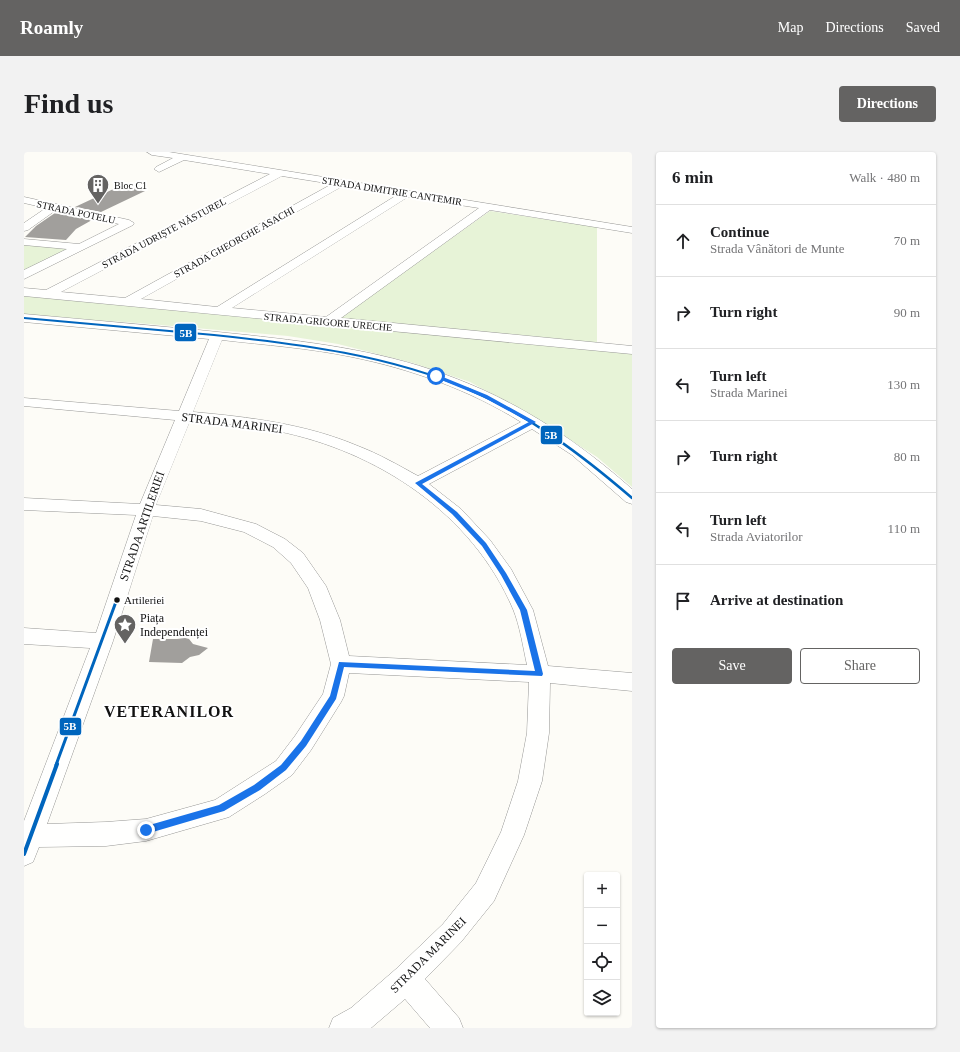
<!DOCTYPE html>
<meta charset="utf-8">
<style>
:root{--surface:#fff;--page:#f2f2f2;--text:#202124;--muted:#757577;--line:#e0e0e0;--accent:#646362}
body{margin:0;font-family:"Times New Roman",serif;background:var(--page);color:var(--text)}
.controls{position:absolute;right:12px;bottom:12px;display:grid;overflow:hidden;border-radius:4px;box-shadow:0 1px 3px #0004}
.controls button{width:36px;height:36px;display:grid;place-items:center;padding:0;border:0;border-bottom:1px solid var(--line);background:var(--surface);color:var(--text);font:20px sans-serif}
.stop{position:absolute;width:12px;height:12px;margin:-9px;border:3px solid #1a73e8;border-radius:50%;background:#fff}
.stop.end{background:#1a73e8;border-color:#fff;box-shadow:0 1px 4px #0008}
.list{margin:0;padding:0;list-style:none}
h2{display:flex;justify-content:space-between;align-items:center;height:52px;margin:0;padding:0 16px;font-size:17px}
h2 small{font-size:13px;font-weight:400;color:var(--muted)}
.list li{display:grid;grid-template-columns:26px 1fr auto;gap:12px;align-items:center;box-sizing:border-box;height:72px;padding:0 16px;border-top:1px solid var(--line)}
.list b{display:block;font-size:15px;white-space:nowrap}
.list p{margin:0;font-size:13px;white-space:nowrap;color:var(--muted)}
.list em{font-size:13px;font-style:normal;color:var(--muted)}
.actions{display:flex;gap:8px;padding:12px 16px}
.actions a{flex:1;padding:9px 0;border:1px solid var(--accent);border-radius:4px;text-align:center;font-size:14px;color:var(--accent)}
.actions .main{background:var(--accent);color:#fff}
.icon{flex:none;width:22px;height:22px;fill:none;stroke:currentColor;stroke-width:2;stroke-linecap:round;stroke-linejoin:round}
.map{position:relative;flex:none;width:608px;height:876px;overflow:hidden;border-radius:4px}
header{display:flex;align-items:center;gap:24px;box-sizing:border-box;height:56px;padding:0 20px;background:var(--accent);color:#fff}
header strong{font-size:19px}
nav{display:flex;gap:22px;margin-inline-start:auto;font-size:14px}
.intro{display:flex;align-items:center;justify-content:space-between;box-sizing:border-box;height:96px;padding:0 24px}
h1{margin:0;font-size:28px}
.button{padding:10px 18px;border-radius:4px;background:var(--accent);color:#fff;font-size:14px;font-weight:700}
main{display:flex;gap:24px;padding:0 24px}
aside{flex:1;background:var(--surface);border-radius:4px;box-shadow:0 1px 3px #0004}
.map>svg:first-child{display:block}
</style>
<header>
<strong>Roamly</strong>
<nav><a>Map</a><a>Directions</a><a>Saved</a></nav>
</header>
<div class="intro"><h1>Find us</h1><a class="button">Directions</a></div>
<main>
<div class="map">
<svg width="608" height="876" viewBox="0 0 608 876">
<rect width="100%" height="100%" fill="#fdfcf7"/>
<path fill="#e7f3d7" d="M466,59L573,75V196L608,199V335L573,305L515,268L446,230L389,211L314,192L264,184L101,170L0,164V144L308,171Z
M0,93L51,96L0,121Z"/>
<path fill="#a19f9c" d="M98,33L121,39L77,60L51,55Z
M31,61L68,68L52,77L42,88L1,85L12,74Z
M161,486L165,487L169,492L184,496L175,503L166,505L158,511L125,510L129,487H153Z"/>
<g fill="none" stroke-linecap="round" stroke-linejoin="round">
<g stroke="#979795" stroke-width="1">
<path id="minor" d="M123,0H145L608,75V81L466,58L317,166L608,194V202L0,144V136L22,138L246,22L160,8L135,20L130,17L132,15L149,6L128,3ZM258,24L308,32L101,146L37,140ZM319,34L373,43L193,155L117,147ZM384,45L455,56L302,165L208,156Z
M0,45L105,68L110,71L109,73L0,127V118L43,97L0,93V87L55,92L95,72L32,58L4,78L0,79V71L22,56L0,51Z
M0,162C75,169 149,175 223,183C295,191 365,200 433,227C498,252 556,291 608,337V352L602,350L548,303L508,277L405,332L437,357L466,388L487,417L509,458L524,514L608,521V539L526,531L525,581L518,629L500,683L470,749L437,790L401,827L435,866L439,876H406L381,847L347,876H305L309,866L327,856L372,817L419,772L452,731L477,680L494,629L503,581L505,530L325,521L320,544L317,550L287,598L268,623L241,642L205,665L122,689L82,694L15,695L9,710L0,714V669L66,496L0,492V476L72,481L112,363L0,358V346L116,352L151,268L0,254V246L155,259L185,187L0,170ZM198,188C241,193 285,196 328,205C387,217 446,238 497,270L394,324C374,313 355,302 334,294C282,272 225,265 169,260ZM166,269C195,271 224,274 253,279C353,299 448,361 489,457C496,474 499,495 503,513L325,504L316,468L302,434L279,401L261,387L232,372L177,357L132,353ZM129,364L177,369L220,380L249,395L267,411L284,436L296,468L307,512L299,542L271,584L252,609L191,648L122,667L82,670L23,672L89,489Z"/>
</g>
<use href="#minor" fill="#fffffe" fill-rule="evenodd"/>
<g stroke="#fff" stroke-width="4">
<path id="bus-1-far3" d="M0,166C63,172 127,177 190,183C277,192 365,203 446,238"/>
</g>
<g stroke="#fff" stroke-width="5">
<path id="bus-1-far2" d="M444,237C505,263 558,303 608,346"/>
</g>
<g stroke="#fff" stroke-width="6">
<path id="bus-1-far1" d="M32,613L93,447"/>
</g>
<g stroke="#fff" stroke-width="7">
<path id="bus-1" d="M0,702L33,612"/>
</g>
<use href="#bus-1-far3" stroke="#0065bd" stroke-width="2"/>
<use href="#bus-1-far2" stroke="#0065bd" stroke-width="2.5"/>
<use href="#bus-1-far1" stroke="#0065bd" stroke-width="3"/>
<use href="#bus-1" stroke="#0065bd" stroke-width="4"/>
</g>
<path fill="#1a73e8" d="M410,223H414L463,243L512,270L398,332L433,360L462,391L482,421L503,458L519,522L518,524L320,515L312,547L282,594L262,618L236,638L200,659L122,682L120,681L118,678L120,675L122,674L195,653L230,633L257,613L277,589L306,544L315,510L511,519L496,458L477,423L458,394L428,362L391,331L505,270L459,245L410,225Z"/>
<defs>
<g id="building-pin" transform="scale(1.15)"><path d="M0 17L-7.5 6A9.5 9.5 0 1 1 7.5 6Z" fill="#646362" stroke="#fff"/><path d="M-4-6H4V6H1V3H-1V6H-4ZM-2.5-4.3h1.7v1.8h-1.7ZM.8-4.3h1.7v1.8H.8ZM-2.5-1h1.7V.8h-1.7ZM.8-1h1.7V.8H.8Z" fill="#fff"/></g>
<g id="sight-pin" transform="scale(1.15)"><path d="M0 17L-7.5 6A9.5 9.5 0 1 1 7.5 6Z" fill="#646362" stroke="#fff"/><path d="M0-6L1.8-2.2L6-1.7L2.9 1.2L3.7 5.4L0 3.3L-3.7 5.4L-2.9 1.2L-6-1.7L-1.8-2.2Z" fill="#fff"/></g>
</defs>
<g fill-rule="evenodd">
<use href="#building-pin" x="74" y="33"/>
<use href="#sight-pin" x="101" y="473"/>
</g>
<circle fill="#111" stroke="#fff" stroke-width="1.5" cx="93" cy="448" r="3.5"/>
<g text-anchor="middle" dominant-baseline="central" stroke-width="4" stroke-linejoin="round" paint-order="stroke">
<g font-size="10" fill="#111" stroke="#fff" text-anchor="start">
<text x="90" y="33">Bloc C1</text>
</g>
<g font-size="10" fill="#111" stroke="#fff">
<text transform="translate(368 39) rotate(9)">STRADA DIMITRIE CANTEMIR</text>
<text transform="translate(52 60) rotate(12)">STRADA POTELU</text>
<text transform="translate(140 81) rotate(-28)">STRADA UDRIȘTE NĂSTUREL</text>
<text transform="translate(210 90) rotate(-29)">STRADA GHEORGHE ASACHI</text>
<text transform="translate(304 170) rotate(5)">STRADA GRIGORE URECHE</text>
</g>
<g font-size="11" fill="#111" stroke="#fff" text-anchor="start">
<text x="100" y="448">Artileriei</text>
</g>
<g font-size="12" fill="#111" stroke="#fff">
<text transform="translate(208 271) rotate(7)">STRADA MARINEI</text>
<text transform="translate(118 374) rotate(-71)">STRADA ARTILERIEI</text>
<text transform="translate(404 803) rotate(-45)">STRADA MARINEI</text>
</g>
<g font-size="12" fill="#111" stroke="#fff" text-anchor="start">
<text x="116" y="466">Piața<tspan x="116" dy="14">Independenței</tspan></text>
</g>
<g font-size="16" font-weight="bold" letter-spacing="1" fill="#111" stroke="#fff">
<text x="145" y="559">VETERANILOR</text>
</g>
</g>
<g stroke="#fff" stroke-width="1.5">
<rect x="150" y="171" width="23" height="19" rx="4" fill="#0065bd"/>
<rect x="516" y="273" width="23" height="20" rx="4" fill="#0065bd"/>
<rect x="35" y="565" width="23" height="19" rx="4" fill="#0065bd"/>
</g>
<g font-size="11" text-anchor="middle" font-weight="bold" fill="#fff">
<text x="162" y="185">5B</text>
<text x="527" y="287">5B</text>
<text x="46" y="578">5B</text>
</g>
</svg>
<div class="controls">
<button>+</button>
<button>−</button>
<button><svg class="icon" aria-label="locate" viewBox="0 0 24 24"><circle cx="12" cy="12" r="6"/><path d="M12 2v4M12 18v4M2 12h4M18 12h4"/></svg></button>
<button><svg class="icon" aria-label="layers" viewBox="0 0 24 24"><path d="M12 4l9 5-9 5-9-5zM3 14l9 5 9-5"/></svg></button>
</div>
<div class="stop" style="left:412px;top:224px"></div>
<div class="stop end" style="left:122px;top:678px"></div>
</div>
<aside>
<h2>6 min<small>Walk · 480 m</small></h2>
<ul class="list">
<li><svg class="icon" aria-label="ahead" viewBox="0 0 24 24"><path d="M12 20V5M6 11l6-6 6 6"/></svg><div><b>Continue</b><p>Strada Vânători de Munte</p></div><em>70 m</em></li>
<li><svg class="icon" aria-label="right" viewBox="0 0 24 24"><path d="M7 20v-9h11M14 6l5 5-5 5"/></svg><div><b>Turn right</b></div><em>90 m</em></li>
<li><svg class="icon" aria-label="left" viewBox="0 0 24 24"><path d="M17 20v-9H6M10 6l-5 5 5 5"/></svg><div><b>Turn left</b><p>Strada Marinei</p></div><em>130 m</em></li>
<li><svg class="icon" aria-label="right" viewBox="0 0 24 24"><path d="M7 20v-9h11M14 6l5 5-5 5"/></svg><div><b>Turn right</b></div><em>80 m</em></li>
<li><svg class="icon" aria-label="left" viewBox="0 0 24 24"><path d="M17 20v-9H6M10 6l-5 5 5 5"/></svg><div><b>Turn left</b><p>Strada Aviatorilor</p></div><em>110 m</em></li>
<li><svg class="icon" aria-label="arrive" viewBox="0 0 24 24"><path d="M6 21V4h12l-3 4 3 4H6"/></svg><div><b>Arrive at destination</b></div></li>
</ul>
<div class="actions"><a class="main">Save</a><a>Share</a></div>
</aside>
</main>
